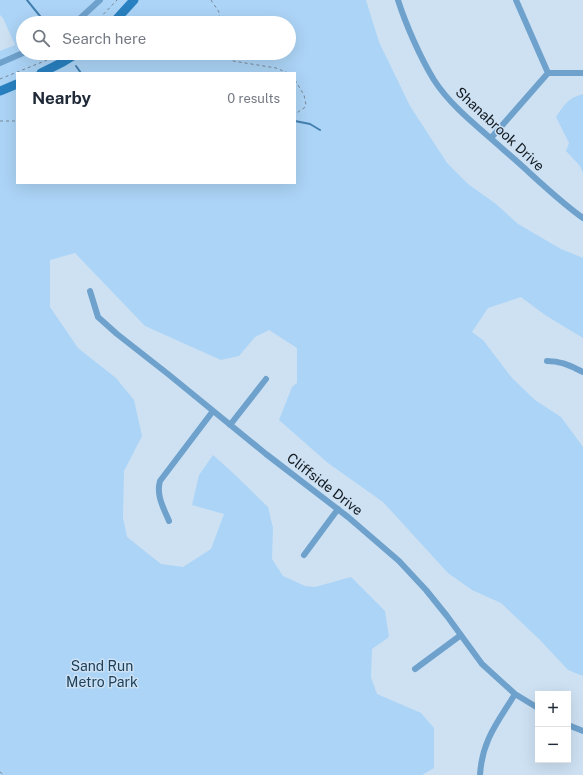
<!DOCTYPE html>
<meta charset="utf-8">
<style>
:root{--surface:#fff;--page:#f2f2f3;--text:#1f2937;--muted:#747a83;--line:#e0e1e3}
body{margin:0;font-family:"Public Sans",sans-serif;background:var(--page);color:var(--text)}
.controls{position:absolute;right:12px;bottom:12px;display:grid;overflow:hidden;border-radius:0px;box-shadow:0 4px 16px #0002}
.controls button{width:36px;height:36px;display:grid;place-items:center;padding:0;border:0;border-bottom:1px solid var(--line);background:var(--surface);color:var(--text);font:20px sans-serif}
.list{margin:0;padding:0;list-style:none}
h2{display:flex;justify-content:space-between;align-items:center;height:52px;margin:0;padding:0 16px;font-size:17px}
h2 small{font-size:13px;font-weight:400;color:var(--muted)}
.icon{flex:none;width:22px;height:22px;fill:none;stroke:currentColor;stroke-width:2;stroke-linecap:round;stroke-linejoin:round}
.map{position:relative;flex:none;width:583px;height:775px;overflow:hidden}
.search{position:absolute;background:var(--surface);box-shadow:0 4px 16px #0002;left:16px;top:16px;width:280px;height:44px;display:flex;align-items:center;gap:10px;box-sizing:border-box;padding:0 14px;border-radius:22px;color:var(--muted);font-size:15px}
.panel{position:absolute;background:var(--surface);box-shadow:0 4px 16px #0002;left:16px;top:72px;width:280px;height:112px;border-radius:0px}
.map>svg:first-child{display:block}
</style>
<div class="map">
<svg width="583" height="775" viewBox="0 0 583 775">
<rect width="100%" height="100%" fill="#cde1f3"/>
<path fill="#acd4f6" fill-rule="evenodd" d="M0,0H366L379,42L410,106L447,163L468,184L496,204L518,224L561,249L583,258V338L545,315L521,297L488,308L472,332L483,340L512,378L535,400L561,417L583,447V676L568,670L540,640L501,603L472,590L448,573L383,502L328,463L279,420L292,387L297,383V348L269,330L255,337L239,356L221,360L145,326L75,253L50,260V307L78,348L116,378L134,400L142,436L124,471L123,518L127,537L161,564L183,567L211,549L224,514L192,505L199,475L213,455L232,472L268,507L273,528L272,559L283,576L305,586L315,587L351,577L385,611L389,637L372,649L371,677L377,694L421,713L434,728V768L422,775H0V51L15,45L3,18L0,15ZM23,23H289V53H23ZM17,73H295V183H17Z
M583,94V173L580,166L566,151L569,143L556,117C564,105 568,98 583,94Z"/>
<g fill="none" stroke-linecap="round" stroke-linejoin="round">
<path stroke="#4380b0" stroke-width="2" d="M27,0L44,21
M76,66L81,73
M295,121L310,124L320,130"/>
<path stroke="#7a8895" stroke-width="1" stroke-dasharray="3 3" stroke-linecap="butt" d="M211,0L219,12L220,23
M95,23L117,0
M224,53L229,59L233,61L276,68L288,73
M0,79L57,56
M295,80L304,95L306,105L304,108L295,114
M0,121H17
M0,772L4,775"/>
<path stroke="#6ea1cc" stroke-width="6" d="M398,0C406,25 420,57 434,80C452,108 481,129 505,151C531,173 555,198 583,218
M516,0L548,73
M75,23L100,0
M0,63L23,53
M491,138L548,73H583
M90,291L98,317L117,334L168,374L266,454L348,517L399,561L426,590L447,616L482,664L515,694L538,708
M547,361C562,361 570,366 583,372
M230,425L266,379
M169,521C163,507 156,495 160,481L213,411
M304,555L338,509
M415,669L461,635
M568,725L583,731
M480,775C482,740 498,722 515,694"/>
<path stroke="#2981c1" stroke-width="9" d="M113,23L134,0
M41,73L63,62L78,53
M0,91L17,84"/>
</g>
<g text-anchor="middle" dominant-baseline="central" stroke-width="3" stroke-linejoin="round" paint-order="stroke">
<g font-size="14" fill="#11181e" stroke="#cde1f3">
<text transform="translate(500 129) rotate(43)">Shanabrook Drive</text>
<text transform="translate(325 484) rotate(38)">Cliffside Drive</text>
</g>
<g font-size="14" fill="#1d405b" stroke="#cde1f3">
<text x="102" y="666">Sand Run<tspan x="102" dy="16">Metro Park</tspan></text>
</g>
</g>
</svg>
<div class="controls">
<button>+</button>
<button>−</button>
</div>
<div class="search"><svg class="icon" aria-label="search" viewBox="0 0 24 24"><circle cx="10" cy="10" r="6"/><path d="M15 15l6 6"/></svg>Search here</div>
<section class="panel">
<h2>Nearby<small>0 results</small></h2>
<ul class="list">
</ul>
</section>
</div>
